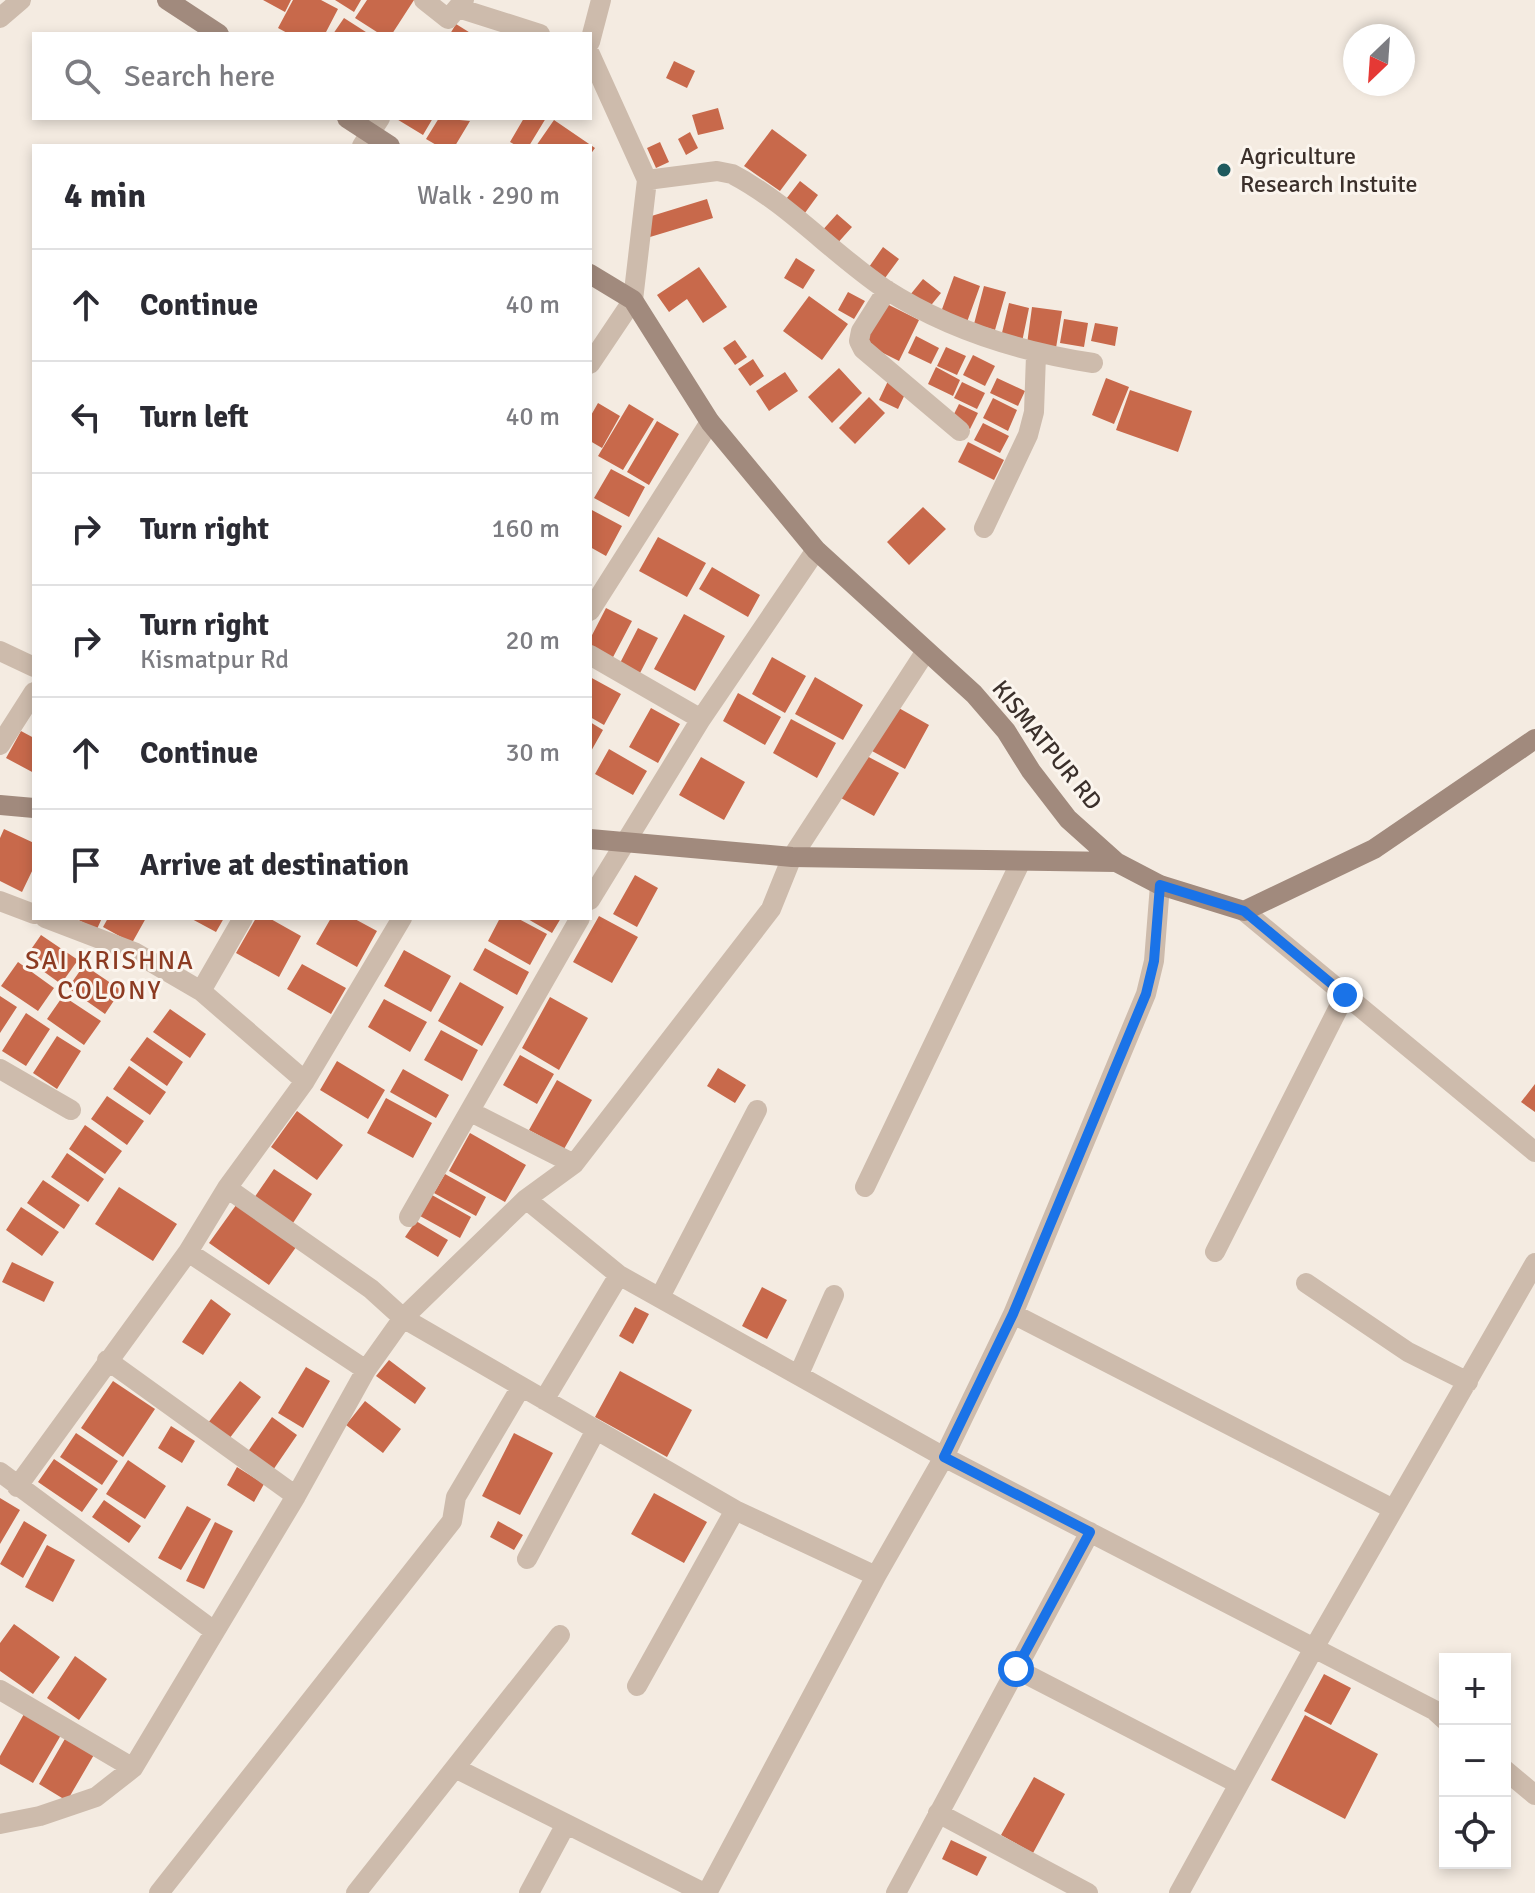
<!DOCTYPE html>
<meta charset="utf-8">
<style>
:root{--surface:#fff;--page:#f2f2f3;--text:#2b2b33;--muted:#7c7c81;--line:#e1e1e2}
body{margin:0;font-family:Signika,sans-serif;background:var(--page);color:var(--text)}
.controls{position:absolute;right:24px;bottom:24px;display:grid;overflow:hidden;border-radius:0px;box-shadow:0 4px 12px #0003}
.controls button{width:72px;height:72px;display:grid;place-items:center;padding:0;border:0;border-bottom:2px solid var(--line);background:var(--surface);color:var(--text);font:40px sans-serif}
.compass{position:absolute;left:1343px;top:24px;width:72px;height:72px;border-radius:50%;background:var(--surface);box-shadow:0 4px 12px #0003;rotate:205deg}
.stop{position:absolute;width:24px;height:24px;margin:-18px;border:6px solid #1a73e8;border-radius:50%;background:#fff}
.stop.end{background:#1a73e8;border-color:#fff;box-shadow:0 2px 8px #0008}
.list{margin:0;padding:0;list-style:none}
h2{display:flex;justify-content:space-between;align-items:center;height:104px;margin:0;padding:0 32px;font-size:34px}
h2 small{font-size:26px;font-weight:400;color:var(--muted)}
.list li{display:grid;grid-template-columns:52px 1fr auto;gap:24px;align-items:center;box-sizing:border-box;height:112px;padding:0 32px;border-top:2px solid var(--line)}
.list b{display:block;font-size:30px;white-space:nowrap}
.list p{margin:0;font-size:26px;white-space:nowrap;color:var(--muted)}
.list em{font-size:26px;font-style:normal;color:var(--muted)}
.icon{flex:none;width:44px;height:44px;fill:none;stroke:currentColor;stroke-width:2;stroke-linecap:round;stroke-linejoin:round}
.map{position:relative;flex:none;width:1535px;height:1893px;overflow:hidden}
.search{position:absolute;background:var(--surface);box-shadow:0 4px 12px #0003;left:32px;top:32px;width:560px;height:88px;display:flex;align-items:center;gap:20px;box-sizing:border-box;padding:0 28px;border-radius:0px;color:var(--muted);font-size:30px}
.panel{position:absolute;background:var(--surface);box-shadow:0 4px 12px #0003;left:32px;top:144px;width:560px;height:776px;border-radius:0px}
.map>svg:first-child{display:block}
</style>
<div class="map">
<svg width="1535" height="1893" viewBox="0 0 1535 1893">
<rect width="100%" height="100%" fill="#f4ebe1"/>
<path fill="#c8694b" d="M263,0H291L285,12Z
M293,0H321L338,9L325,34H289L278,28Z
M335,0H361L354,12Z
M367,0H414L392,34H380L355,18Z
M344,18L369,34H333Z
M456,24L472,34H450Z
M674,61L695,71L687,88L666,78Z
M718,108L724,129L698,135L692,115Z
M395,118H433L423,135Z
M439,118L470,121L455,146H438L426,139Z
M524,118H546L529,146H517L510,142Z
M554,120L595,148L590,155V146H536Z
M772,129L807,155L780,191L744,166Z
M690,132L698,148L686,155L678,139Z
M660,142L669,162L656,168L647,148Z
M800,181L818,195L802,217L783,203Z
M707,199L713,218L650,237L645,218Z
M837,214L852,227L835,246L820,233Z
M883,247L899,259L885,278L869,267Z
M796,258L815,270L803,289L784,278Z
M699,267L727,307L703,323L687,299L669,312L657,295Z
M954,276L980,286L967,322L941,312Z
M923,279L941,293L928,309L910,295Z
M984,286L1006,292L995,330L974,324Z
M848,292L865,301L854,319L838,310Z
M809,296L848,324L822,360L783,331Z
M883,302L919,320L899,361L863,343Z
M1009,303L1029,308L1022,342L1001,337Z
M1032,307L1062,311L1056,348L1027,344Z
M1064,319L1088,323L1084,347L1060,343Z
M1095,323L1118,327L1115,346L1091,341Z
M916,336L939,348L931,364L908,353Z
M735,340L747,357L735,365L723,348Z
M946,347L966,356L957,375L937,366Z
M973,355L995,366L985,386L963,375Z
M753,359L764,376L750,386L738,369Z
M936,367L960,380L953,396L928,384Z
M839,368L862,393L832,423L808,397Z
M785,372L798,391L769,411L756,391Z
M997,378L1025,391L1018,406L990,393Z
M1106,378L1129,387L1114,424L1092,415Z
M888,381L907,390L898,409L879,400Z
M962,382L985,393L977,409L954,398Z
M1130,390L1192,411L1178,452L1116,430Z
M869,397L885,413L855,444L839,428Z
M993,398L1017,410L1008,431L983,418Z
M598,403L620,416L602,448L590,441V417Z
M629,404L654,419L623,470L598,456Z
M959,404L978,413L970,429L951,420Z
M657,421L679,434L649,485L627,472Z
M983,423L1009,436L1000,453L974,440Z
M968,442L1004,460L994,480L958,462Z
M611,469L645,487L629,517L594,498Z
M923,507L946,529L909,565L887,542Z
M590,509L622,526L606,556L590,547Z
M658,537L706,563L687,597L639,571Z
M712,567L760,595L748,617L699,589Z
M606,608L632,621L611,661L590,650V639Z
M684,614L725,636L695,691L654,669Z
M638,628L658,638L639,675L619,665Z
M772,657L806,676L785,713L752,694Z
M590,677L621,694L604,725L590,717Z
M815,677L863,705L843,740L795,714Z
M738,693L781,717L765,745L723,721Z
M897,707L929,725L905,769L872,751Z
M651,708L680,724L658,763L629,747Z
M791,719L836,743L817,778L773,753Z
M590,722L603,730L590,753Z
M21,731L34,738V773L6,758Z
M609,749L647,771L633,795L595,774Z
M863,754L899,773L874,816L839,797Z
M701,757L745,782L724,820L679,795Z
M4,829L34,843V867L22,892L0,881V838Z
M635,875L658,888L637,927L613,914Z
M599,916L638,937L612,983L573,962Z
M74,918H102L97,929Z
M108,918H146L132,943L103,927Z
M190,918H224L216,932Z
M256,918H269L301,936L279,977L236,953Z
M331,918H353L377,931L357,967L316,944Z
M500,918H517L547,934L530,965L488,941Z
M526,918H561L552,933Z
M41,935L78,960L61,984L25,958Z
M485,948L529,972L517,995L473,970Z
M404,950L451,976L431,1012L384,986Z
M18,962L54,988L38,1011L1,986Z
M302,964L346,988L331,1014L287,989Z
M84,965L121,990L105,1014L68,988Z
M460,982L504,1007L482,1046L438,1021Z
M0,996L17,1007L0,1033Z
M63,996L101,1021L84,1045L47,1019Z
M550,997L588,1018L559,1070L522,1048Z
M384,999L427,1022L410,1052L368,1027Z
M170,1009L206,1034L190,1058L153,1032Z
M26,1013L50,1029L26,1066L2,1051Z
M441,1030L478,1050L462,1081L424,1060Z
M57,1036L81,1051L57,1089L33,1073Z
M147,1037L183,1062L167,1086L130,1060Z
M520,1055L554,1074L537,1104L503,1085Z
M337,1061L385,1090L368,1119L320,1090Z
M129,1066L166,1092L150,1115L113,1089Z
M718,1068L746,1085L735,1103L707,1086Z
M403,1069L449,1095L436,1118L390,1092Z
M557,1080L592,1100L564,1149L529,1130Z
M1535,1084V1112L1521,1102Z
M107,1096L144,1121L127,1145L91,1119Z
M386,1098L432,1123L413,1158L367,1133Z
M297,1111L343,1145L317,1180L271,1147Z
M85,1125L122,1151L105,1174L69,1149Z
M470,1133L526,1165L505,1202L449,1171Z
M67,1153L104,1179L88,1202L51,1177Z
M274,1169L312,1194L291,1226L252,1201Z
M445,1174L486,1197L476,1216L434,1193Z
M43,1180L80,1205L64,1229L27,1203Z
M119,1187L177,1224L153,1261L95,1224Z
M432,1195L471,1217L460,1238L420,1216Z
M239,1201L299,1243L269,1285L209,1243Z
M21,1207L59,1232L42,1256L6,1230Z
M416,1221L448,1240L438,1257L405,1237Z
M12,1262L54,1282L44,1302L2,1282Z
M762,1287L787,1300L767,1339L742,1326Z
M211,1299L231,1314L203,1355L182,1342Z
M635,1307L649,1314L633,1344L619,1336Z
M389,1360L426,1388L415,1404L376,1376Z
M306,1367L330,1381L303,1428L278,1413Z
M620,1371L692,1410L667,1457L595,1417Z
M113,1381L155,1409L123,1457L81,1428Z
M240,1381L261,1397L229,1439L208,1423Z
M365,1401L401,1429L383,1453L346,1425Z
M272,1417L297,1435L271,1473L245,1456Z
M171,1426L195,1441L182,1463L158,1448Z
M76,1433L118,1461L102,1485L60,1457Z
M514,1433L553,1453L520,1515L482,1496Z
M54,1459L98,1489L82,1512L38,1482Z
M128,1460L166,1486L145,1519L106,1494Z
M237,1467L264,1484L254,1502L227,1485Z
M654,1493L707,1522L684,1563L631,1534Z
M0,1498L20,1510L0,1544Z
M104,1500L141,1526L129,1543L92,1517Z
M187,1506L211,1519L181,1570L158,1558Z
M24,1521L47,1535L23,1578L0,1564Z
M498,1521L523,1535L514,1550L490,1537Z
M215,1522L233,1531L204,1589L186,1581Z
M47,1545L75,1560L53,1602L25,1587Z
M14,1624L60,1657L33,1694L0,1671V1643Z
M75,1656L107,1679L79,1720L47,1698Z
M1324,1674L1351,1688L1331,1725L1304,1711Z
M24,1714L61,1735L33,1783L0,1764V1756Z
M1305,1715L1378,1754L1345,1819L1271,1780Z
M66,1737L95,1753L67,1801L39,1784Z
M1034,1777L1065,1794L1033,1853L1001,1835Z
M951,1840L987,1857L977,1876L942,1859Z"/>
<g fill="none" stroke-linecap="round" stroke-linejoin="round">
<path stroke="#cdbbac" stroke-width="20" d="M424,0L448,19L464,0
M458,8L540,34
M0,18L21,0
M590,42L601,0
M590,54L647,180L633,300L590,364
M362,146L380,118
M647,180L717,171L732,174C788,203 833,254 885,289C947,329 1021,352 1093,363
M887,290L861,331L859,341L863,349L960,431
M984,528L1028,435L1034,412L1036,355
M590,611L710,422
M0,651L34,667
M590,655L701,719
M0,745L34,692
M1160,885L1154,961L1146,994L1013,1314L944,1457L1434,1710L1445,1720
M590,900L701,719L816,550
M0,901L34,914
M1244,911L1535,1152
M45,918L134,952L201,991L305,1081
M201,991L243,918
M0,1069L71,1110
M471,1112L574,1164L526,1199
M574,1164L771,909L792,857L926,651
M865,1187L1021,861
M526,1199L619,1275L944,1457L876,1576L735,1510L403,1318Z
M409,1217L580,918
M188,1252L366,1370
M1215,1252L1345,995
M1306,1283L1408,1352L1468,1382
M660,1297L757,1110
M1013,1314L1393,1509
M107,1360L296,1496
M799,1374L834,1295
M544,1400L619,1275
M0,1472L214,1631
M17,1487L188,1252L227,1188L305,1081L402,918
M527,1559L596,1430
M1016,1669L1239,1784
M637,1686L735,1510
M0,1690L133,1768
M455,1768L704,1893
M1505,1770L1535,1795
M938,1813L1088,1893
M0,1824L40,1816L96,1797L133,1768L296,1496L366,1370L403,1318L371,1289L227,1188
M159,1893L452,1521L456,1497L521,1387
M356,1893L560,1635
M529,1893L566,1824
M707,1893L876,1576
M896,1893L1090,1532
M1179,1893L1314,1648L1535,1263"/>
<path stroke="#a18a7d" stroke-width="20" d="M167,0L219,34
M347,118L390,146
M590,274L633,300L710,422L816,550L974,694L1006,731L1031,771L1068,819L1116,862L1160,885L1244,911L1374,849L1535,739
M0,805L34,808
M590,839L792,857L1116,862"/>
</g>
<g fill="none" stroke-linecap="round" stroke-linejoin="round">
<path stroke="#1a73e8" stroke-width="10" d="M1016,1669L1090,1532L944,1457L1013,1314L1146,994L1154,961L1160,885L1244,911L1345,995"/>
</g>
<circle fill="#1f5a5e" stroke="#fbf5ee" stroke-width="3" cx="1224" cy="170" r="8"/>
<g text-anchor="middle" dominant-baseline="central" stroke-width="6" stroke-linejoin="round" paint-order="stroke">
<g font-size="24" fill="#3b302b" stroke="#fbf5ee" text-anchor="start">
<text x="1240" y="156">Agriculture<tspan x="1240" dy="28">Research Instuite</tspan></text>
</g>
<g font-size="24" fill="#3b302b" stroke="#fbf5ee">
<text transform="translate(1047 745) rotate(51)">KISMATPUR RD</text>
</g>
<g font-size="26" letter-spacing="2" fill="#8c3b22" stroke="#fbf5ee">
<text x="110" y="961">SAI KRISHNA<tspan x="110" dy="30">COLONY</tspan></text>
</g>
</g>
</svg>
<div class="controls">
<button>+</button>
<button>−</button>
<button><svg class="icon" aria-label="locate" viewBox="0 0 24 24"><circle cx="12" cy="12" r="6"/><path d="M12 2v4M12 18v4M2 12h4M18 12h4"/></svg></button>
</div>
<svg class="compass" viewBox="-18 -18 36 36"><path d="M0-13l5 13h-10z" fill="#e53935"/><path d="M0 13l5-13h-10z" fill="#7c7c81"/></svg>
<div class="stop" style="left:1016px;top:1669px"></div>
<div class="stop end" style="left:1345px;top:995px"></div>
<div class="search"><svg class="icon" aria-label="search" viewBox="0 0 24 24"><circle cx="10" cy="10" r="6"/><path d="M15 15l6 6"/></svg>Search here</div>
<section class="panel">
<h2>4 min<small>Walk · 290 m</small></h2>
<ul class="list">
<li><svg class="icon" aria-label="ahead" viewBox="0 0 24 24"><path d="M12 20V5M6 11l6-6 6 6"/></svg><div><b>Continue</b></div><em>40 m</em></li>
<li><svg class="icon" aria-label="left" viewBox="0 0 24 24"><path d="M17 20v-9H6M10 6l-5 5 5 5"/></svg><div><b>Turn left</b></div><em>40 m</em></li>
<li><svg class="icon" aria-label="right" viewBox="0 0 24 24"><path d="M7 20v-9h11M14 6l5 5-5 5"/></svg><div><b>Turn right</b></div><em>160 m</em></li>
<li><svg class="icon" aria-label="right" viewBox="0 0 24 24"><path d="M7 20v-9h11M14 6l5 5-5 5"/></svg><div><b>Turn right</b><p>Kismatpur Rd</p></div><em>20 m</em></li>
<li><svg class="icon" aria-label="ahead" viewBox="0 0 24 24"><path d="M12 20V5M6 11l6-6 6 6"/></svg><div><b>Continue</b></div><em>30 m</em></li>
<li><svg class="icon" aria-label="arrive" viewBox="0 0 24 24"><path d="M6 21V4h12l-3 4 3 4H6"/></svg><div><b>Arrive at destination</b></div></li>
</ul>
</section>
</div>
